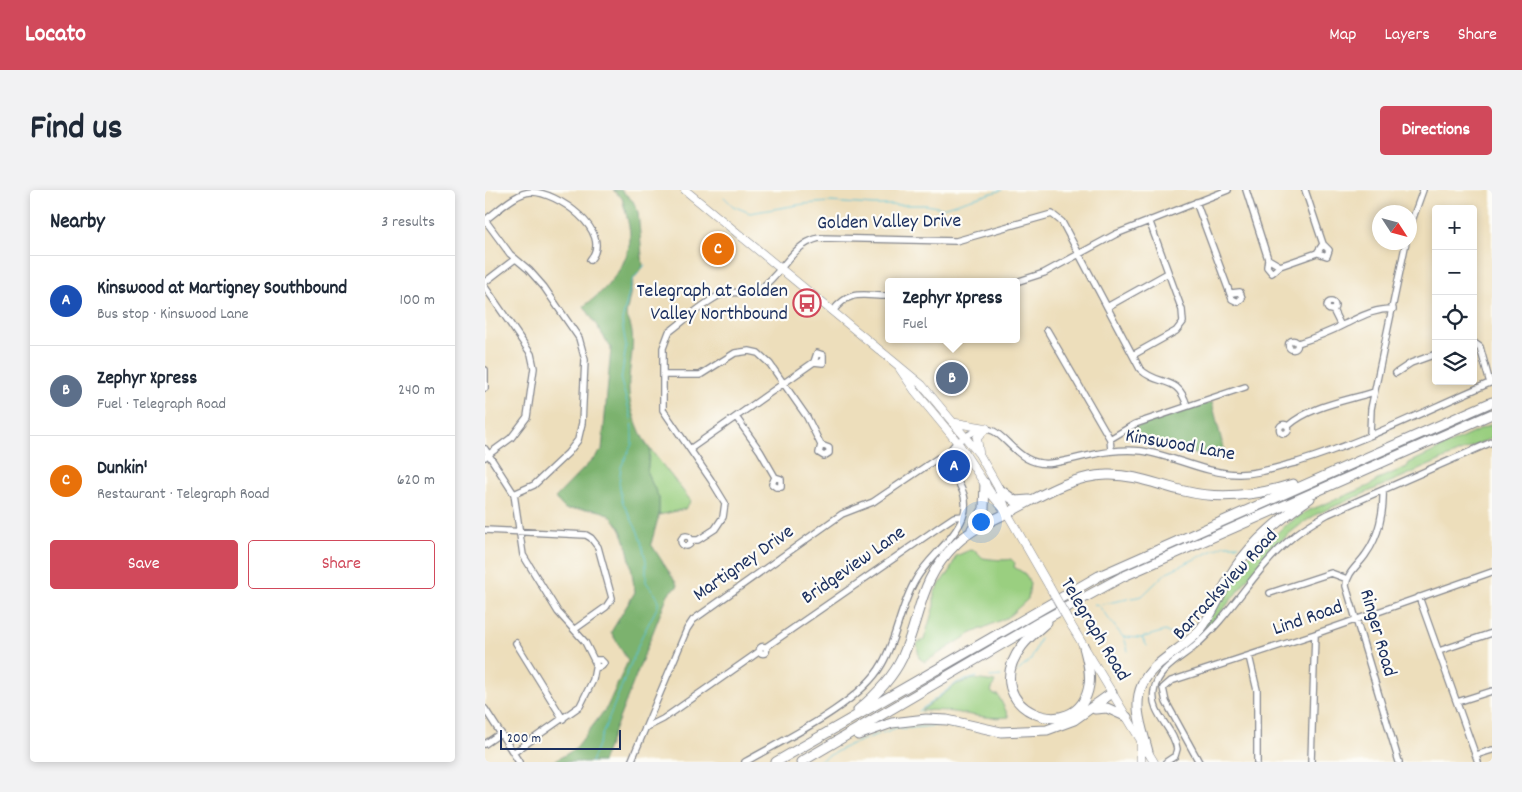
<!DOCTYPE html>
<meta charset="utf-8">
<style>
:root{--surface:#fff;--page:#f2f2f3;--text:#1f2937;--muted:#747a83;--line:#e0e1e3;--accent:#d1495b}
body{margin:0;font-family:Dekko,sans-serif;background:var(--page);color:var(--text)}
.controls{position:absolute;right:15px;top:15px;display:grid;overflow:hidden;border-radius:5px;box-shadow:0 2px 8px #0003}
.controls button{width:45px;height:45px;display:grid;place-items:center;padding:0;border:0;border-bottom:1px solid var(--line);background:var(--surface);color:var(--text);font:25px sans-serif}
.compass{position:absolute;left:887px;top:15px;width:45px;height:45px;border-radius:50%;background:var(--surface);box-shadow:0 2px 8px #0003;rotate:126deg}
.scale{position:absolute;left:15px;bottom:12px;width:121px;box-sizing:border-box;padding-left:5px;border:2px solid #1b2f5e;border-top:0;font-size:14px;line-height:18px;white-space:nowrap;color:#1b2f5e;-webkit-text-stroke:4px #fdfcf7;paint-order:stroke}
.you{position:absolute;left:495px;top:331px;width:18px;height:18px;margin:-12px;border:4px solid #fff;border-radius:50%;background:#1a73e8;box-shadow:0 0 0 8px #1a73e833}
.badge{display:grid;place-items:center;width:32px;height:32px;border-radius:50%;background:var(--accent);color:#fff;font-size:16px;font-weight:700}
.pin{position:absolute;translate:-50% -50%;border:2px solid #fff;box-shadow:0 1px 5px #0006}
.popup{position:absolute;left:400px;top:88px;width:135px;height:65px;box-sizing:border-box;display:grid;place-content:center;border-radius:5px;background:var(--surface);filter:drop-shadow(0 1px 4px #0005);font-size:16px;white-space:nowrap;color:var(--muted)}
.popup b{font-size:19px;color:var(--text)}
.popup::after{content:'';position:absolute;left:50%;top:100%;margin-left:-10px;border:10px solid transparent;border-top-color:var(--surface)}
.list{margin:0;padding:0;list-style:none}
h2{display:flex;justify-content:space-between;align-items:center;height:65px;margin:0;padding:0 20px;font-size:21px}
h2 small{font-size:16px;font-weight:400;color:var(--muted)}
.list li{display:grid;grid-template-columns:32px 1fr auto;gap:15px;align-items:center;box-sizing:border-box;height:90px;padding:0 20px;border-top:1px solid var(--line)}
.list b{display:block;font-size:19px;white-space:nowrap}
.list p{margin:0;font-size:16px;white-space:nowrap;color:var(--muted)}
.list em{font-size:16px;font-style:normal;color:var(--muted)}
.actions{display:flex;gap:10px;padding:15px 20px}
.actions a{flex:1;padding:11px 0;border:1px solid var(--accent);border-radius:5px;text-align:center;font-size:18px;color:var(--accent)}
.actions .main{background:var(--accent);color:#fff}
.icon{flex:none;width:28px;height:28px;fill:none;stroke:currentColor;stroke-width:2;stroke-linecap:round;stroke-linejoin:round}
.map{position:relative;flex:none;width:1007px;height:572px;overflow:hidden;border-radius:5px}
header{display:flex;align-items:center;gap:30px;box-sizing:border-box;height:70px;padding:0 25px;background:var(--accent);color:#fff}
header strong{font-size:24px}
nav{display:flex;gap:28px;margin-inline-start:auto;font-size:18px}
.intro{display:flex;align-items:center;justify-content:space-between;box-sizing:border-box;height:120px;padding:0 30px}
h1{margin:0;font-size:35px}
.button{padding:12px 22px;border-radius:5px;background:var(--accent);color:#fff;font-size:18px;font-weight:700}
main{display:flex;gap:30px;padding:0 30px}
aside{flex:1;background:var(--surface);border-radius:5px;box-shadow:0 2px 8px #0003}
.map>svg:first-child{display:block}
</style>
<header>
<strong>Locato</strong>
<nav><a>Map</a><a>Layers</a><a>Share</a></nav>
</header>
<div class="intro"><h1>Find us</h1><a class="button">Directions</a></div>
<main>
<aside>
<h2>Nearby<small>3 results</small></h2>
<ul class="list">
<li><span class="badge" style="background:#1a4fb4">A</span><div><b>Kinswood at Martigney Southbound</b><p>Bus stop · Kinswood Lane</p></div><em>100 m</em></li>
<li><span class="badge" style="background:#5c6f8a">B</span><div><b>Zephyr Xpress</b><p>Fuel · Telegraph Road</p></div><em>240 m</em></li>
<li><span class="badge" style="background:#e8710a">C</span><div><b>Dunkin'</b><p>Restaurant · Telegraph Road</p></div><em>620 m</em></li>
</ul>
<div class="actions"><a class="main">Save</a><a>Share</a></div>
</aside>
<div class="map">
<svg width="1007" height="572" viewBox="0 0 1007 572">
<rect width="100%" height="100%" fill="#fdfcf7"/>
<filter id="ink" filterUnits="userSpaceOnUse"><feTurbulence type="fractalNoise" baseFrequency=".02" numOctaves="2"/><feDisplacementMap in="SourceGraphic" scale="10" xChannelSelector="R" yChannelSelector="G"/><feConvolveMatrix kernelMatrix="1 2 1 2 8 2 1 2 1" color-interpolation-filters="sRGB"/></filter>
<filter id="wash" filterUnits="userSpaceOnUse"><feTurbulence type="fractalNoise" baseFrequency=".0096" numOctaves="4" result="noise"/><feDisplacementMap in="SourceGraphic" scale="20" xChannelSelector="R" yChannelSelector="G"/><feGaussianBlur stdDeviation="1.12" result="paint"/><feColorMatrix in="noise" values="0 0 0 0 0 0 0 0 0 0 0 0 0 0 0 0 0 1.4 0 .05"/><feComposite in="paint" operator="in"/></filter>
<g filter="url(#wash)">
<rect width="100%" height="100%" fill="#eddebb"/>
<path fill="#9acf80" stroke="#5a7f6f" d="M1007,234V248L832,324C819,332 806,341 795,352C762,383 740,425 705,454L768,360H775L797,338L820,322L884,296L895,288L922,277L924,273Z
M165,259L206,311L200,319L174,325V308L162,283Z
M485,360L491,361L498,368C505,369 521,371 526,369L530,373L529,377L539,383L545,393L543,409L523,427L485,444L440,472L434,468L432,453L439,450L449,416V403L461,385H463L471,366Z
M489,489L510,492L506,501L509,505H513L524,527C494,531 467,517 436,521L472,494Z"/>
<path fill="#7bb26e" stroke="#4b7066" d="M128,0H136L148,11L153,22L158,77L148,90L141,125C155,149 142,175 144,201C144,215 156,249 165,259L162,283L174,308V325L166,354L193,396L183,404L117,572H68L90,559L122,517L143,471L126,442L150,402C145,377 144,325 111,320C101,318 90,320 80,319L70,308L117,260L126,158L99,116C120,101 142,78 145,50C146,38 140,21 137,8Z
M727,212L741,268C719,269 703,261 683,256C668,252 658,255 646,245L650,243L647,238Z"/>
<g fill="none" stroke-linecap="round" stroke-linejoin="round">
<path stroke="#5bc2d8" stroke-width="1" d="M239,7L248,16L265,23L319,14L345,12L388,15H441L457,18L517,0
M609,414L613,415L638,447L656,448L680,441L689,446
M613,415L657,406L682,382L740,355H754
M639,447L643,461
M657,448L662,456
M533,481L546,470L555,448
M505,487L516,486
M434,521L473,492L492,487
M415,539L457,535L474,538
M106,572L157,446L173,416V408L161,392V370L153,342L137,311L134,292L136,277L147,254V241L146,227L136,191L141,156L137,131L147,91L160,75
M332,572L364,555L419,535"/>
</g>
</g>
<g filter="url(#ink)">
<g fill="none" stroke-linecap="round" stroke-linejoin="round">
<g stroke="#84868c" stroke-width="8">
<path id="minor" d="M761,0L783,69L795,76L832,63L838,54L820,0
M711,12L747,109L753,112L757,108L755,102L746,103
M0,30L25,64L44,80L59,97L94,148L100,170L97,233L93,250L83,263L49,295L29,304
M0,30C13,21 30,3 46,2C71,1 130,42 105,70
M924,39L938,0
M833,63L842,66L844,60L838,54
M783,69L782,77L787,83L795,76
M0,92L30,69
M531,92L559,83L631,44L743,0
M0,97L46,164L49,178L42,227L26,248L0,267
M842 116a4 4 0 1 1 8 0a4 4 0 1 1-8 0Z
M622,117L683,83
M848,120L856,136
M348,121C365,99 377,106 403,106
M562,140L625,249L626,260
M803.5 155a4.5 4.5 0 1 1 9 0a4.5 4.5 0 1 1-9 0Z
M988,152L995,157L1005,193
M813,153C829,148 845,142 860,134C877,126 889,119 908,119
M648,165L691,141L698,132L697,120L664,30
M0,180V198
M911,183L926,173L951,164
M178,185H215L250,163L264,161L273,163L285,174L322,227L336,255L344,258V263L339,266L334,263L336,255
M251,227L275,261L290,287L296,289V297H291L287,294L290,287
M794.5 239a4.5 4.5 0 1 1 9 0a4.5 4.5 0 1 1-9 0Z
M803,236C825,216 861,211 889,202
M885,245L886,219L921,52
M625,249L650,234L760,197
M0,259L29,304L38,365L73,422L100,452L111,474L108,490L95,516L28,563
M205,259L329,172L338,173V165L332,163L329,172
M898,300C899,321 894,346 881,364C874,375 862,382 861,396L914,572
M0,340L101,345L106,348L113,357L127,408L121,417L90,439
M196 351a5 5 0 1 1 10 0a5 5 0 1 1-10 0Z
M207,350H213L230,339L238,327L240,313L226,290L178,220V158L184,142C200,130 217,114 235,105C248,99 263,107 276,98C298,83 306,55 334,48L471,51L567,24L577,32L655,179C673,197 693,184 702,216
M785,403L846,383L862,389
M934,407L993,572
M31,453L78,529
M274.5 460a3.5 3.5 0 1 1 7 0a3.5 3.5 0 1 1-7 0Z
M281,457L457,335L469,327L478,326
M954,461L1007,443
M764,466L772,500V572
M109,470H116L119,473L117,476L111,478
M972,512L1007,501
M0,519L34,572
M160,538L178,529L275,461
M0,554L16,543
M991,565L1007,560
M146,572L202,439L208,430L357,324L388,312L453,268H462
M260,572C300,549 375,514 397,474C412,448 415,417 430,391C443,367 468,352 478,327C493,287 428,271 491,241C519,228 526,279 568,273C599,268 625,257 657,261C690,266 720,284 754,284C774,284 793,277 813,272C879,252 943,219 1007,192
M681,572L690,566L692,559C689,538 665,524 669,501C672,480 694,469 709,457C745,426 767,383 802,352C814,341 828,332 843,324L1007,252
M714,572L681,512L678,498L686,491L830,444L1007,382
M826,572L830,444"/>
</g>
<g stroke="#84868c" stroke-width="9">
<path id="major" d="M200,0L437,195L494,264L514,299L522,323
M415,179L430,201L473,253L507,305L522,323L564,396
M471,233L501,238
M494,262L492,248L501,238
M462,268L480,262
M586,435L669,572
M656,551V572"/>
</g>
<g stroke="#84868c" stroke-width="11">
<path id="highway" d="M514,299L530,311L544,310
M487,339L499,319L500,293
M562,432C553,440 544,447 537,456C489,519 594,559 604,495C606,482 602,469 599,457
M610,519L622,518L642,527
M373,520C391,505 407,489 417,468C437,424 433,390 472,353C490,336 512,329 534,317C562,302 589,286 622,285C649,284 673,295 699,301C735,310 774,305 808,294
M373,545L407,533L441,529L462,530L516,542L562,540L589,530L627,503
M663,562C658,541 647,517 657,495C667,471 698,460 714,441C730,422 737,398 750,378C770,348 797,328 825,308
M291,572L614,386L1007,212
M316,572L553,433L637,387L1007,224"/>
</g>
<use href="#minor" stroke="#fff" stroke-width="5.5"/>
<use href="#major" stroke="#fff" stroke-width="8"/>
<use href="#highway" stroke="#fff" stroke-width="9"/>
<g stroke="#84868c" stroke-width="9" stroke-linecap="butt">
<path id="major-bridge" d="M564,396L586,435"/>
</g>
<use href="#major-bridge" stroke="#fff" stroke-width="8"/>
</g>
</g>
<defs>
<g id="bus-ring" transform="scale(1.4375)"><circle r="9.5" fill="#fdfcf7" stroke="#d1495b" stroke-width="1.5"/><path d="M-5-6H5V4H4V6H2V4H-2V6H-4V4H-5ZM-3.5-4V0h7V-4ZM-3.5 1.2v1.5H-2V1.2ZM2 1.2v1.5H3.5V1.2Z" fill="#d1495b"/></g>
</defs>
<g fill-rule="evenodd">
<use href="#bus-ring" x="322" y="113"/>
</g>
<g text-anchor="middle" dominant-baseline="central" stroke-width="4.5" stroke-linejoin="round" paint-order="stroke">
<g font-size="20" fill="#1b2f5e" stroke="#fdfcf7">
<text transform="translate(404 33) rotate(-1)">Golden Valley Drive</text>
<text transform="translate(695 256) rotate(10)">Kinswood Lane</text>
<text transform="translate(259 374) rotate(-35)">Martigney Drive</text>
<text transform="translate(369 376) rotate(-35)">Bridgeview Lane</text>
<text transform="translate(741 395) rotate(-47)">Barracksview Road</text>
<text transform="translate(823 429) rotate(-19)">Lind Road</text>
<text transform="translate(609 440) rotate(59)">Telegraph Road</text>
<text transform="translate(892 443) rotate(74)">Ringer Road</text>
</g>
<g font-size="20" fill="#1b2f5e" stroke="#fdfcf7" text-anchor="end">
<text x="303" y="102">Telegraph at Golden<tspan x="303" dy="23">Valley Northbound</tspan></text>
</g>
</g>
</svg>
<div class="controls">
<button>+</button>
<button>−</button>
<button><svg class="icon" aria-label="locate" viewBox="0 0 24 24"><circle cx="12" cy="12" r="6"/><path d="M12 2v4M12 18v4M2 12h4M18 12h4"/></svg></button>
<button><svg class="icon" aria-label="layers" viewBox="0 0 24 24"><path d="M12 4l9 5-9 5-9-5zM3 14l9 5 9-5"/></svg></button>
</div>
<svg class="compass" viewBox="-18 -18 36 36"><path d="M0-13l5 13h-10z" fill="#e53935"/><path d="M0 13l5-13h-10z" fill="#747a83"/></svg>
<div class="scale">200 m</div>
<div class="you"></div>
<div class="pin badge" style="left:469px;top:276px;background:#1a4fb4">A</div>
<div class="pin badge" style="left:467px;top:188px;background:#5c6f8a">B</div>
<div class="popup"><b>Zephyr Xpress</b>Fuel</div>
<div class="pin badge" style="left:233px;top:59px;background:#e8710a">C</div>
</div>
</main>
